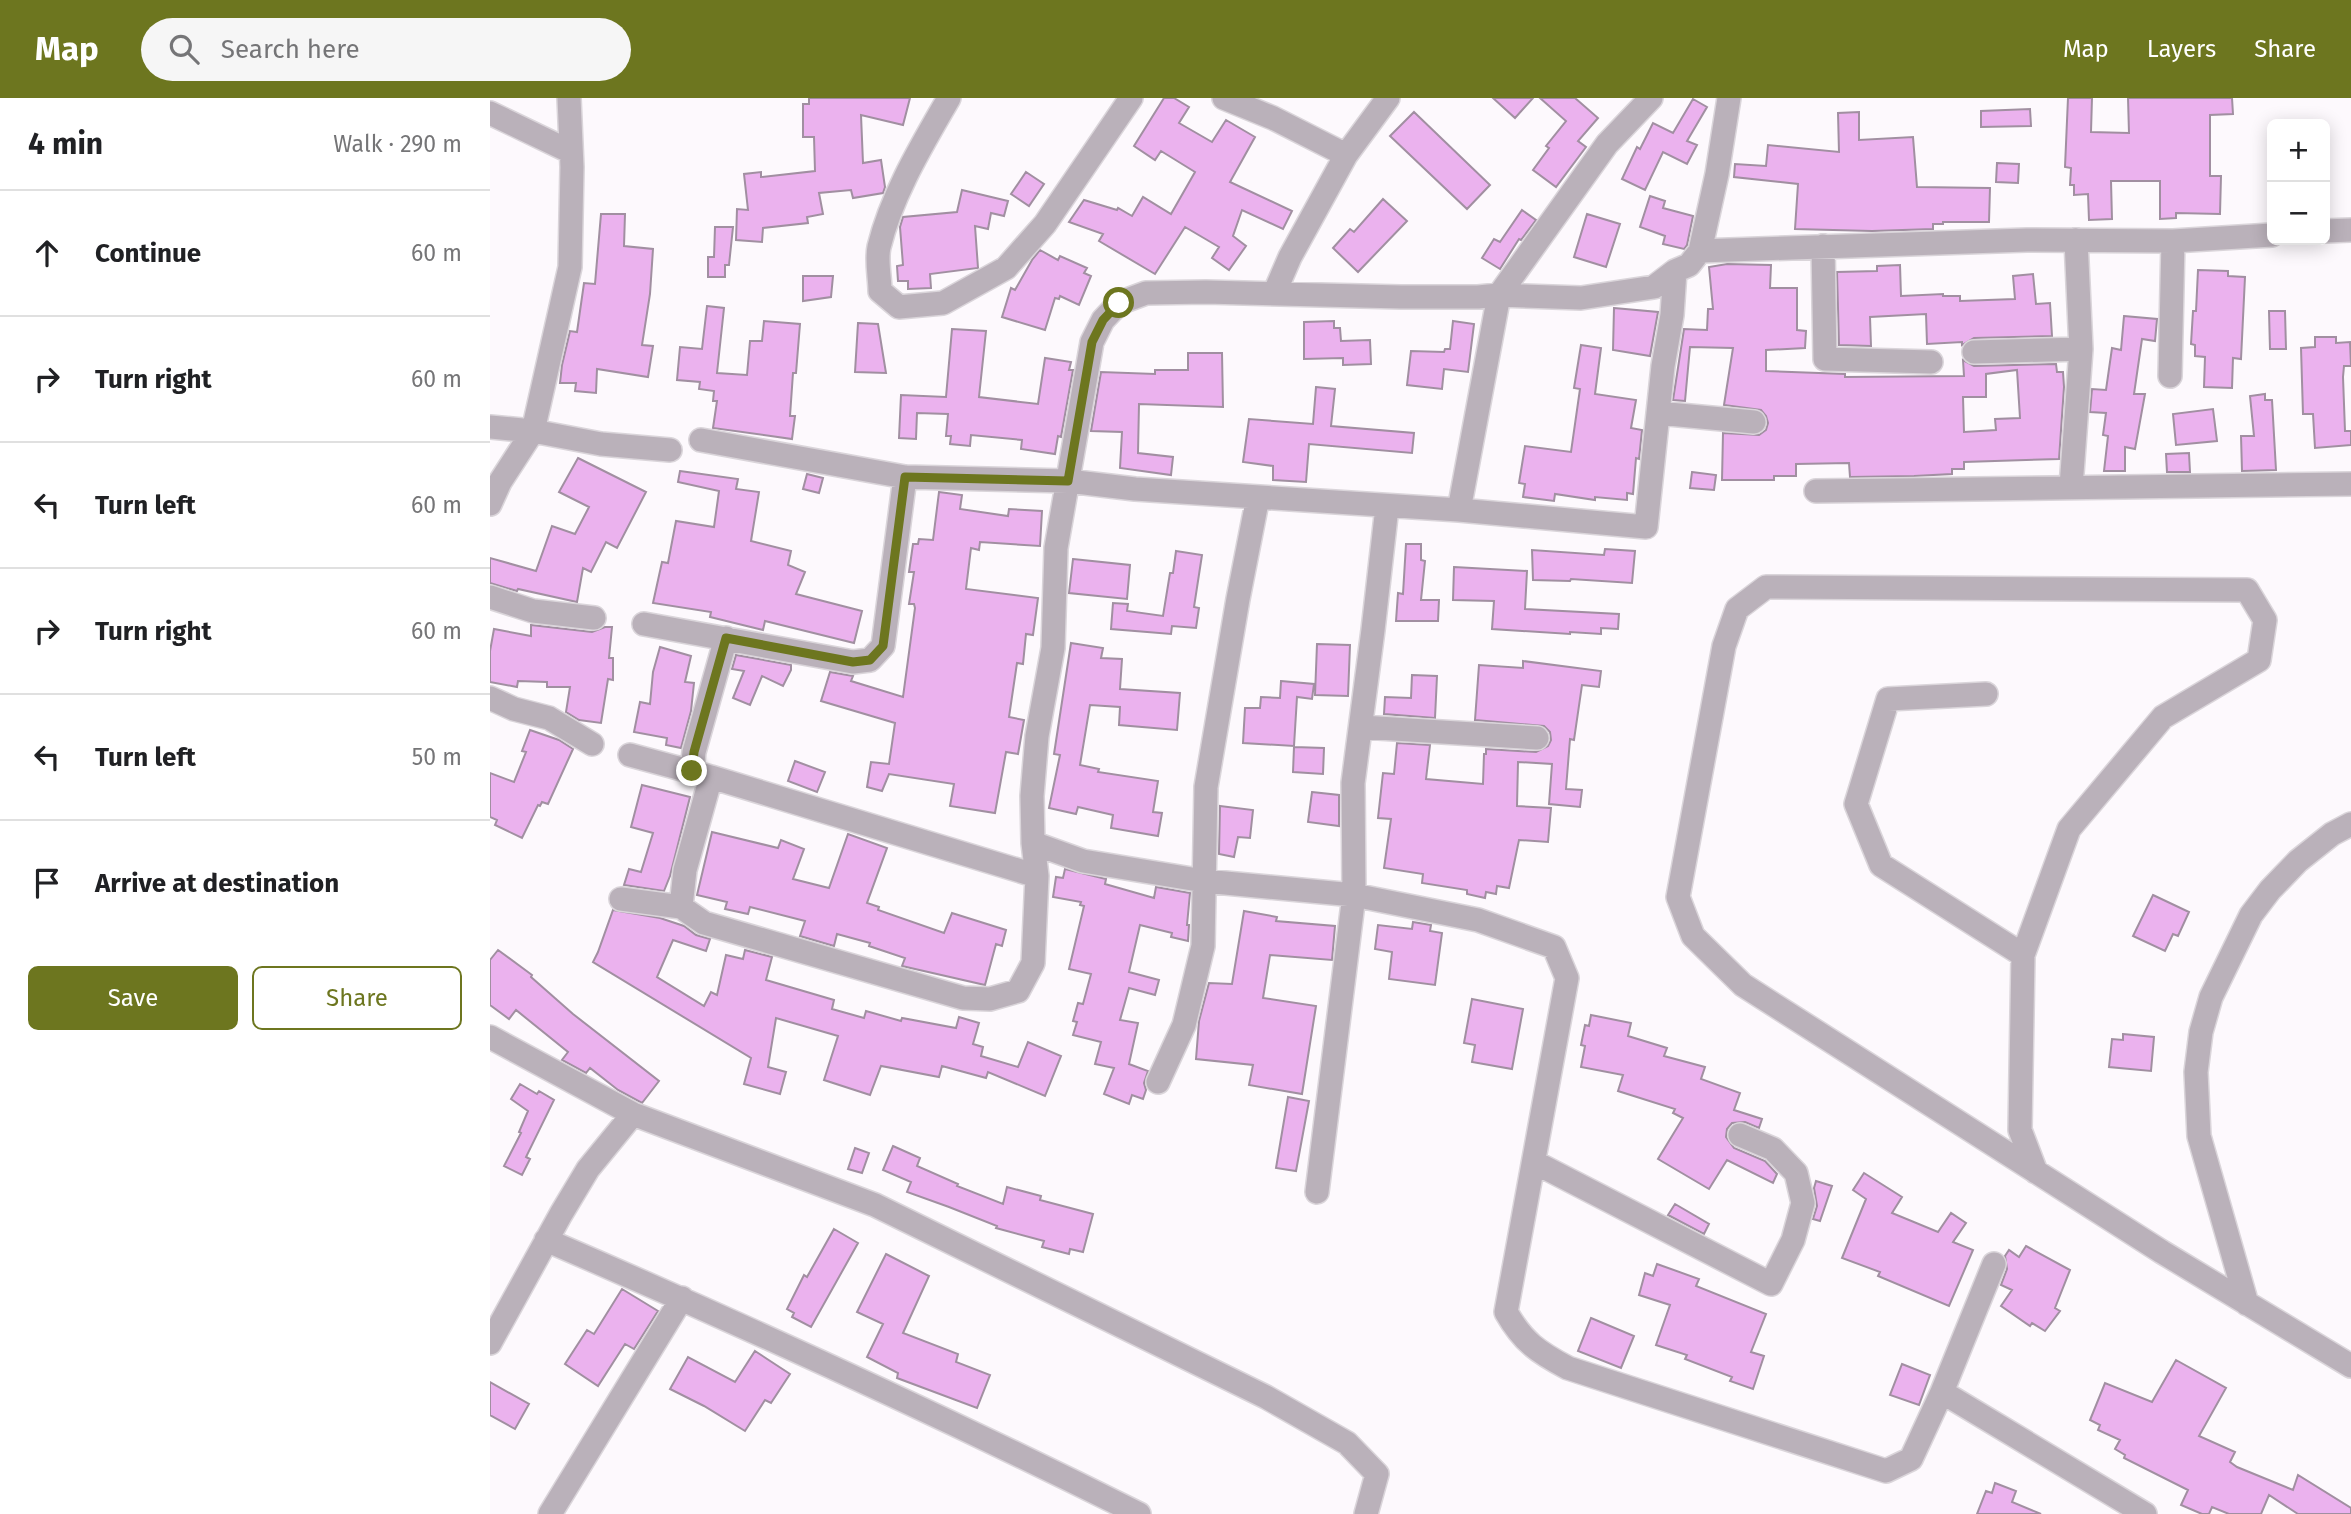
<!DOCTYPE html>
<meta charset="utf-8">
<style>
:root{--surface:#fff;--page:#f6f6f6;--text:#202124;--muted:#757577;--line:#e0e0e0;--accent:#6d761f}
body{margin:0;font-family:"Fira Sans",sans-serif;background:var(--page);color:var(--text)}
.controls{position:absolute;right:21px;top:21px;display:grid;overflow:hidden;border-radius:10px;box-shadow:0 4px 18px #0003}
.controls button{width:63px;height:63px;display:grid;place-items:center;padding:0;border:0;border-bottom:2px solid var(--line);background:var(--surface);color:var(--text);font:35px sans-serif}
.stop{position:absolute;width:21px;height:21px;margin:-16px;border:5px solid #6d761f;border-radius:50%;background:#fff}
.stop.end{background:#6d761f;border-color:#fff;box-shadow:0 2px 7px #0008}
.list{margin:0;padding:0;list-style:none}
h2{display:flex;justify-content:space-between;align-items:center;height:91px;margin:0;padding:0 28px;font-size:30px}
h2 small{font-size:23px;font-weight:400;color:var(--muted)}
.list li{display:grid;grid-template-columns:46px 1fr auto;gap:21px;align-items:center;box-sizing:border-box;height:126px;padding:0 28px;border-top:2px solid var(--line)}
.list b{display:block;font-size:26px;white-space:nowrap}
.list em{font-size:23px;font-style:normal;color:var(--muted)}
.actions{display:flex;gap:14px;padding:21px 28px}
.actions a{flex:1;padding:16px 0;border:2px solid var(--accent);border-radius:10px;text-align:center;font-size:24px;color:var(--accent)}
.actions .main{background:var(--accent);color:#fff}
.icon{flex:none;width:38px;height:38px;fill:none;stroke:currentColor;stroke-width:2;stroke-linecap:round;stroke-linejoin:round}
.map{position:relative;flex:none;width:1861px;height:1416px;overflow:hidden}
header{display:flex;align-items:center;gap:42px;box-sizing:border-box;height:98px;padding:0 35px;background:var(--accent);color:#fff}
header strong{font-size:33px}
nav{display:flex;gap:38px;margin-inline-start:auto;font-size:24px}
.search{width:490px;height:63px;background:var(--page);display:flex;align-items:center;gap:18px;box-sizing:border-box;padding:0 24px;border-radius:38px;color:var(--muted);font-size:26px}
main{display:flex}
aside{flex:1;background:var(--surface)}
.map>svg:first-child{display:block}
</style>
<header>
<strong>Map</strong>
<div class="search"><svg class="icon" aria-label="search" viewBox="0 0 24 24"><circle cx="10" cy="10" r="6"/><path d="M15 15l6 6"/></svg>Search here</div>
<nav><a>Map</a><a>Layers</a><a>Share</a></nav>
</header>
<main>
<aside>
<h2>4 min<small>Walk · 290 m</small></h2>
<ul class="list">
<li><svg class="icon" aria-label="ahead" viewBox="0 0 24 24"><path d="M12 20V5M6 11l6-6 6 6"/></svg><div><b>Continue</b></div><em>60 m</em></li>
<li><svg class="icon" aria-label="right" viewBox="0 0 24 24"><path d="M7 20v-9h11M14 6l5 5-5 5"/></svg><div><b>Turn right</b></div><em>60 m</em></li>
<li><svg class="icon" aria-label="left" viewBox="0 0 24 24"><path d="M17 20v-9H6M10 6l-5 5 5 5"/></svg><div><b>Turn left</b></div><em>60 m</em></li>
<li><svg class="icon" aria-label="right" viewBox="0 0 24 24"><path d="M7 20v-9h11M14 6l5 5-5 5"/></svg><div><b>Turn right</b></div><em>60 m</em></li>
<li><svg class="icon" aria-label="left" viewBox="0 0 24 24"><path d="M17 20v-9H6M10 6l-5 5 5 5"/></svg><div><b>Turn left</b></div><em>50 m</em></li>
<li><svg class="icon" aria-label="arrive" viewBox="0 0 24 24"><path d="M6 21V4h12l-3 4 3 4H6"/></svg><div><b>Arrive at destination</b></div></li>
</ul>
<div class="actions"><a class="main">Save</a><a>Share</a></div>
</aside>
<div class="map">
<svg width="1861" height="1416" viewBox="0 0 1861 1416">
<rect width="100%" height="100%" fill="#fdf9fd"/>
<path fill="#ebb2ee" stroke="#a18fa1" stroke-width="2" fill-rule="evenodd" d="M319,0H420L413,27L371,17L373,65L391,62L395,89L393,95L363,100L361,92L329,95L333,116L317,119L318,125L273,130L272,144L246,142L247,111L258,112L254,76L271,74V79L325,73L324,39H313V6H319Z
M674,0H684L699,9L689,25L722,44L736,22L765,39L740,84L802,113L793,131L752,112L743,138L756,148L739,172L722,160L729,149L695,129L665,176L609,143L613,136L579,124L594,102L627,112L628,110L642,118L653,99L681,116L705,74L671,53L665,62L644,48Z
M1003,0H1043L1025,20Z
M1050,0H1085L1108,20L1088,43L1096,49L1066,89L1043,72L1059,50L1056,48L1076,23Z
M1578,0H1602L1601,34L1639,35L1638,0H1742L1743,16L1720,17V78H1731L1730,116L1686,115V120L1670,121V83H1621L1622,121L1599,122L1598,96L1584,97V87H1580L1581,70L1575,69Z
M1203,1L1217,9L1197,43L1207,47L1197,66L1173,54L1155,92L1132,81L1147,49L1150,51L1163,25L1183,35Z
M1540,11L1541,28L1491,29V13Z
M924,14L1000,87L977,111L900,38Z
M1369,14V42L1423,39L1427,89L1500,90L1499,124H1453V126H1443V131L1382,133L1305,131L1308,86L1244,79L1245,66L1276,68L1278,47L1349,54L1348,15Z
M1507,65L1529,66L1528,85L1506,84Z
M536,74L554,86L539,108L521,96Z
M472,92L518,103L514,118L501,115L498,131L485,128L488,170L440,176L441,190L418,191V183H408L407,168L413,167L410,129L413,119L467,114Z
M1160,98L1175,103L1173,110L1203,118L1197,147L1194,151L1173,146L1175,138L1150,129Z
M893,101L917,123L868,174L843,150L860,131L864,134Z
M1032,112L1046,122L1031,142L1029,141L1010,171L992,160L1004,141L1010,144Z
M111,116H135L134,148L163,151L160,196L152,247L163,248L158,279L107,271L106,295L85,293L86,285H70L72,267L80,233L87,234L94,185L105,186Z
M1097,116L1130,126L1116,169L1084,159Z
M225,129H243L239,167H235V179H218V159H224Z
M550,152L568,162L570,158L597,170L594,175L601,178L589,207L570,198L569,201L565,200L555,232L512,219L521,190L525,192L542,162Z
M1237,166L1281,167L1280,190H1307V232L1316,233L1315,250L1276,252V273L1355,276V279L1474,278L1473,262L1484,268L1566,266L1567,274H1573L1574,289L1569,361L1474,364V371H1462V376L1424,378L1360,379L1359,365L1306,366V378H1284V382H1232L1233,335L1269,337L1276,332L1278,325L1276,318L1271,312L1234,307L1243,250L1200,249L1195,303L1183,302L1194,231L1217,232L1218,211H1223L1219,169ZM1527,272L1530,320L1505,321L1506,332L1474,334L1473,299H1496V276Z
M1410,167L1411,198L1453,196V198H1470V203L1525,201L1523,178L1543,176L1546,206L1560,205L1562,238L1484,240L1472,247V244L1437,246L1436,216L1380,219L1381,248L1349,247L1347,174L1387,173V168Z
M1708,172L1738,173V178L1755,179L1751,261L1743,260L1742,290L1714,289L1715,259L1705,258V247L1701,246L1703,213H1706Z
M313,178H343L341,199L313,203Z
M217,208L234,210L227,275L257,277L260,243H272L274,223L310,226L306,275H303L300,318H305L302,341L223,330L227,303H223L224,293L209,291L210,284L187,282L190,249L212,251Z
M1124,210L1168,214L1160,258L1123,252Z
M1779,213H1795L1796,251H1780Z
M1634,218L1667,221L1665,243L1652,241L1644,296H1655L1645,351L1635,349V373H1614L1618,338L1613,337L1616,315L1600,314L1602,291L1616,292L1622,250L1631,252Z
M844,223V230H850L851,243L880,242L881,266L853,267V260L814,261V224Z
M963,223L984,226L978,274L954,271L952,291L917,287L921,253L954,254L955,251H960Z
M368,225L388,226L396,275L365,274Z
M462,231L496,233L489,299L548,306L555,260L581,264L579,272H583L571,339L568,338L565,356L531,351L532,342L481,337L480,348L460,346L461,338H456L458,316L427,315L426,341L409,340L411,297L456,299Z
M1825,239H1846V245L1860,244L1861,268H1854L1853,279L1855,333H1861V347L1825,350L1823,316H1813L1811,250L1825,249Z
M1091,247L1111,250L1105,296L1146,302L1141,330L1152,332L1149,361L1146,360L1143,396L1137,395V402L1105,399V402L1065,396L1064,403L1033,399L1035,386L1029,385L1035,348L1081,354L1090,291L1084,290Z
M698,255H732L733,309L649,306L648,355L683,359L681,377L630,370L632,334L601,333L611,274L665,276V272H698Z
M826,289L845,291L841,328L924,335L922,355L819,346L816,384L783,382V368L753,364L759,321L823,326Z
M1775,296V302H1782L1786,372L1752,373L1751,338H1764L1760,298Z
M1723,311L1727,343L1686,347L1683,316Z
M1699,355L1700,374H1677L1676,356Z
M88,360L156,394L127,450L116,444L101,474L93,470L87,504L28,491L27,493L0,485V460L46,473L62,428L85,436L99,409L69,394Z
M190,373L248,381L246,391L269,394L261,443L301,453L298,467L315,474L306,496L372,513L364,545L275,523L273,532L220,519L221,514L163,505L172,464L178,465L186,423L224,429L229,393L188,384Z
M1202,374L1226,377L1224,392L1200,390Z
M317,376L333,380L329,395L313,391Z
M449,394L472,397L470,411L518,418L519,411L552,413L550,448L490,444L489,452L481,450L476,491L548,500L543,537L536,536L533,566L527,565L519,619L534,622L528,656L516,654L505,715L460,708L464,686L399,676L392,693L377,689L381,664L399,666L405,625L331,603L340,574L363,578L361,583L413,599L425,510L424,506H419L424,474H419L423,446H428L429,441L443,442Z
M916,446H931V462L935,463L931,502H949L948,523H906L908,495L913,496Z
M1115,451L1145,453L1142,485L1081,481L1080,483L1043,482L1042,452L1114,457Z
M686,453L712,457L704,509L709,510L706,530L682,528L681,536L621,531L623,505L638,506L637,513L673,518L680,475H683Z
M583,461L640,467L637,501L579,495Z
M964,469L1037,473L1035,511L1129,516L1128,531L1111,530V536L1080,534V536L1002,531L1004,503L963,502Z
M41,527L102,534L115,529H122L119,560H123V582L118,581L111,625L89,622L76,614L80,589H57V584L28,583L27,589L0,584V553L4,531L41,538Z
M581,545L613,550L611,560L632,561L630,591L690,595L687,632L629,627L630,609L600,607L590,667L609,671L608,674L668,683L663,714L672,715L668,738L621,730L623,717L588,709L586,716L559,710L570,657L564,656Z
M827,546L860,547L858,598L825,597Z
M170,549L201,558L195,584L204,585L201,613L191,650L176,647L177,640L144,634L150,604L160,606L163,574Z
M246,557L301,567V572L293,588L272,578L260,607L243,600L254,573L242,571Z
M1033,563L1111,573L1109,589L1092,587L1084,642L1080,641L1076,691L1092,692L1090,709L1059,706L1062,666L1028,664L1027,708L1061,710L1058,744L1029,742L1019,790L1007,788L1006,796L996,794L995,800L977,796V792L932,785L933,776L894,770L901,721L888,720L893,675L904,676L907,645L940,647L936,681L993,686L994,656H996V651L1046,654L1058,648L1061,642L1060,634L1054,628L985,622L989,567L1033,570Z
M922,577L947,578L945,620L894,616L895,599L921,600Z
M791,583L824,586L822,601L807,599L804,648L753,645L755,610H770L771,599L790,600Z
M40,632L69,642L83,651L58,706L52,704L50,708L48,707L32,740L5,727L7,722L0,719V675L24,684L36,654L32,653Z
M804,649L834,650L833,676L803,674Z
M305,663L335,674L327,694L298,683Z
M152,687L200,699L180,778L174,793L134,787L139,771L151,774L163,735L141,729Z
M822,694L849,697V728L818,724Z
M730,708L763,712L760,740L748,739L744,759L729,756Z
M222,734L288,750L291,742L314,751L303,781L339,790L358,736L397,750L377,805L389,809L388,812L454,835L462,815L516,832L512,848L506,846L495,887L412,868L415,860L379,848L380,845L347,836L344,848L310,838L315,823L260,809L258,816L235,811L237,804L207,797Z
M575,771L616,781L615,786L664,800L666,789L700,795L697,827H699L698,843L681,839L682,835L650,827L639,874L669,882L665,897L639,890L630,922L648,925L639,966L658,973L654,985L656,992L653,1001L642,997L639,1006L614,996L624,970L605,966L611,944L583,937L587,924L583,923L588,905L593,906L601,876L579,871L594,808L590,807L591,804L563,799L566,779L573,780Z
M1663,797L1699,814L1688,838L1683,836L1675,853L1643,838Z
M123,812L170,820L194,828L206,837L220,841L216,853L183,842L167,879L214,908L221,894L227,897L236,857L253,861L255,852L282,859L276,882L344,902L342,911L374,920L376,913L411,923L412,920L466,930L469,919L489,925L483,946L493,949L491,958L528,969L538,944L571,958L555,998L498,974L496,980L452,968L449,979L391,968L380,997L334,982L348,938L286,920L278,969L296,974L290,996L254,986L261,960L103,864L108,854Z
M754,813L787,819L786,823L845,828L842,862L780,857L773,900L826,908L812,996L759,987L763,967L706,961L709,923L719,885L742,886Z
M923,824L941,827L940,833L952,835L945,887L899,881L902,854L885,851L888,827L922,831Z
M8,852L42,877L41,879L83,916L169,983L152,1005L128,992L100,970L96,975L72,962L78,954L26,912L19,921L0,907V862Z
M982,901L1033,911L1022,971L982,964L985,947L974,945Z
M1101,917L1141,925L1138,938L1177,950L1174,958L1215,969L1211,981L1250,995L1244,1012L1272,1021L1269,1030L1255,1024L1242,1025L1237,1031L1236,1039L1244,1050L1275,1063L1287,1076L1283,1085L1237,1062L1219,1091L1168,1061L1193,1020L1183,1015L1185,1011L1128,993L1133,977L1091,969L1095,948L1091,947L1095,927L1099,928Z
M1633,936L1664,939L1661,973L1619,969L1622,941L1633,942Z
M30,986L47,996L49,993L64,1002L36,1059L40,1061L32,1077L14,1068L31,1035L29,1034L38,1013L21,1001Z
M798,999L819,1003L806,1073L786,1070Z
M403,1048L430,1060L427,1068L468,1086L467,1088L513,1106L517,1089L551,1098L550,1102L603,1116L593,1154L580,1151L579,1156L552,1149L554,1143L506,1130L507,1128L459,1109L417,1094L421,1084L393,1072Z
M365,1050L379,1055L372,1075L358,1071Z
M1374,1075L1412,1099L1402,1115L1448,1134L1461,1115L1476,1125L1463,1144L1483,1152L1459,1208L1388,1178L1390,1174L1352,1160L1376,1101L1363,1092Z
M1326,1083L1342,1088L1330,1123L1323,1121L1327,1108L1324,1090Z
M1185,1106L1219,1126L1214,1136L1178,1117Z
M344,1131L368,1145L321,1229L302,1219L304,1215L297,1211L314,1177L317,1179Z
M1536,1148L1580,1172L1565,1210L1570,1213L1555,1233L1542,1225L1540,1228L1511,1208L1522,1192L1511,1187L1517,1171L1515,1158L1519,1152L1529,1159Z
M396,1156L439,1178L413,1235L468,1256L466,1264L500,1277L487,1310L407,1280L408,1275L377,1259L393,1226L367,1214Z
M1167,1166L1209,1181L1206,1188L1276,1216L1261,1254L1274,1258L1263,1291L1240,1283L1242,1279L1195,1261L1197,1257L1166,1247L1180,1207L1149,1197L1155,1175L1163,1178Z
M132,1191L168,1213L144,1251L135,1246L108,1288L75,1266L97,1232L104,1236Z
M1101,1220L1144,1238L1131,1270L1088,1253Z
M265,1253L300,1276L281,1305L275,1302L255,1333L214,1308L180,1291L198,1259L245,1284Z
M1686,1262L1736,1290L1709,1338L1745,1354L1740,1364L1747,1369L1803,1392L1808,1377L1861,1410V1416H1808L1779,1397L1771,1416H1739L1722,1409L1719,1416H1712L1691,1407L1698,1392L1634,1360L1635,1357L1625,1351L1630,1342L1608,1332L1610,1327L1600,1322L1615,1285L1662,1304Z
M1412,1266L1440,1277L1429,1307L1400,1297Z
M0,1284L39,1306L25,1331L0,1317Z
M1505,1385L1526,1393L1522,1404L1551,1416H1487L1496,1393L1502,1395Z"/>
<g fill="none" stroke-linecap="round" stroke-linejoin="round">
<g stroke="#dad5da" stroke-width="26">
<path id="minor" d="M459,0C432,47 402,96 389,149C386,162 390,180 390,193L409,209L453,205L516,170L555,126L641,0
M734,0L783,20L856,57
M0,15L81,54
M1835,133L1861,132
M1333,148L1335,261L1441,264
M1210,153L1537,142L1683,143L1782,137
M784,196L800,159L856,57L898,0
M1484,254L1591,251
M1680,278L1683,143
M1168,315L1264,324
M0,329L43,333L111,346L180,352
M211,342L415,379L578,383L645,391L969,412L1156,429L1173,268L1182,217L1185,173
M1581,389L1591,251L1586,142
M1326,393L1861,386
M0,406L10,384L43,333L80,169L82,69L79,0
M969,412L1009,197L1117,46L1161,0
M0,499L43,513L104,520
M154,526L363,564L380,562L393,548L415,379
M1496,596L1398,601L1366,706L1391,767L1533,857
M0,600L24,611L59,620L102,646
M872,629L1047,640
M140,657L221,679L547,778
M202,673L204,654L236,540
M543,745L593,763L714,783L864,797L988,822L1064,849L1077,880L1016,1214C1033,1244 1048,1254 1078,1270L1396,1373L1421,1361L1452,1294L1504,1166
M131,801L191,809L214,825L473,900L500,901L528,893L543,865L547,778L543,745L542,698L547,638L563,550L566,450L602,244L613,222L629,205L656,195L716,194L911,199H988L1009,197L1091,200L1164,189L1185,173L1199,167L1210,153L1227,76L1239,0
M191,809L195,772L221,679
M0,939L143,1016L385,1107L776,1299L857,1345L887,1376L876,1416
M668,984L694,927L713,848L716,689L748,501L768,399
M1044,1064L1281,1186L1303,1142L1313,1105L1306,1075L1283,1051L1250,1037
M1546,1074L1530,1032L1533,857L1579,731L1673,619L1769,562L1775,522L1757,492L1276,489L1247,511L1234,548L1188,799L1203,838L1253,887L1672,1154L1861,1268
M827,1094L864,797L863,685L883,532L897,409
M56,1142C256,1228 454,1319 649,1416
M1757,1206L1709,1038L1706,974L1711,934L1721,899L1761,817L1780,792L1808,763L1842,736L1861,726
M0,1245L71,1116L98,1071L143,1016
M1452,1294L1655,1416
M60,1416L192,1200"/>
</g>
<use href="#minor" stroke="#bab1ba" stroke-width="23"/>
</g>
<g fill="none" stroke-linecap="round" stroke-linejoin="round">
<path stroke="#6d761f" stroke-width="9" d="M202,673L204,654L236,540L363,564L380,562L393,548L415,379L578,383L602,244L613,222L629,205"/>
</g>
</svg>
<div class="controls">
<button>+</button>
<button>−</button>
</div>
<div class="stop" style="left:629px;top:205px"></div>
<div class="stop end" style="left:202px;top:673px"></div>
</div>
</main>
